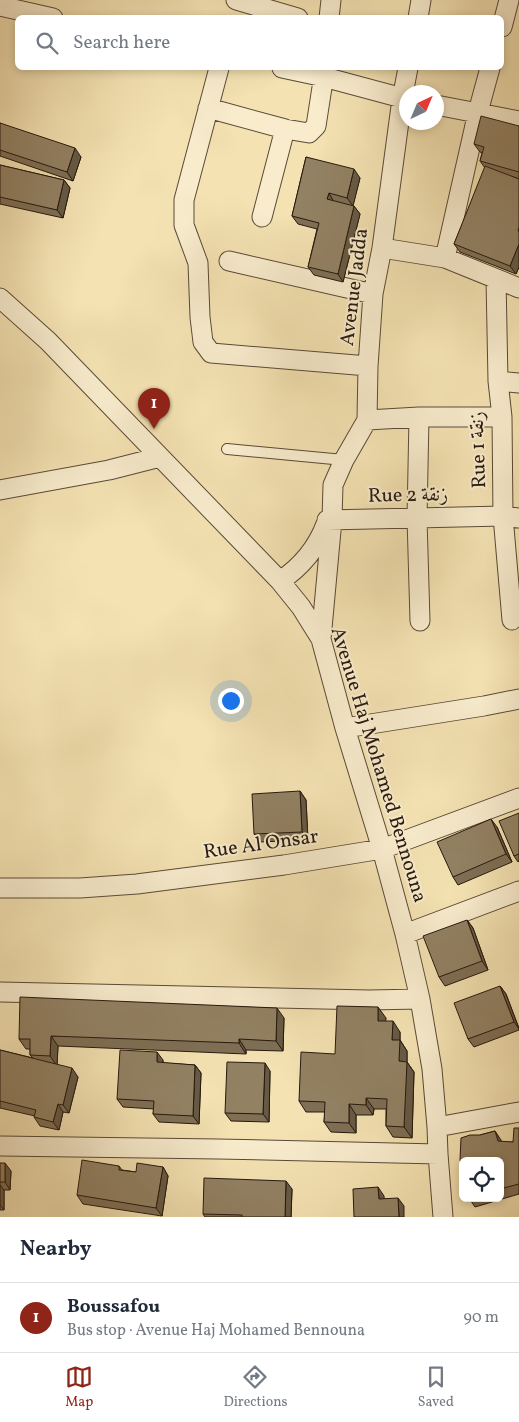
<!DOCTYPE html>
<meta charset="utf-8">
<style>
:root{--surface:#fff;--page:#f6f6f7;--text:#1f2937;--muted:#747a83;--line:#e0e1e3;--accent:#8f2418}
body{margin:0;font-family:Vollkorn,Amiri,serif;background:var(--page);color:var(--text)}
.controls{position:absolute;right:15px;bottom:15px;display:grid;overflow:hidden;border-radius:8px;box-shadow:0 2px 8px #0003}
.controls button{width:45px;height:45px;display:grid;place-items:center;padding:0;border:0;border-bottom:1px solid var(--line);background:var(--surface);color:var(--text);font:25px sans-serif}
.compass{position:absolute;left:399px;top:85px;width:45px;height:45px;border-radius:50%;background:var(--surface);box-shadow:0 2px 8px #0003;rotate:44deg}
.you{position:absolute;left:230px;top:700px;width:18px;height:18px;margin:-12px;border:4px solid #fff;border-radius:50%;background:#1a73e8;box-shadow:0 0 0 8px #1a73e833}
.badge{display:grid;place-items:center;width:32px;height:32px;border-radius:50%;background:var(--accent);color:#fff;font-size:16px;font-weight:700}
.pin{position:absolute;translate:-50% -41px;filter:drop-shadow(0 1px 2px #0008)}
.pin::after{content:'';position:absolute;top:26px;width:18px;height:15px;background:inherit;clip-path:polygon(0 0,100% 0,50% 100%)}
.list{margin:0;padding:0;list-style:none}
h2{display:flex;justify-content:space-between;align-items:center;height:65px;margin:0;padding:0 20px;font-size:21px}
h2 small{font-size:16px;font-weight:400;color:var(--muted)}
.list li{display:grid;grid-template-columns:32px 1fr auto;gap:15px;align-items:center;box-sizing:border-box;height:70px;padding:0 20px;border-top:1px solid var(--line)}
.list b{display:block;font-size:19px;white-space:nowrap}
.list p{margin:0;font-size:16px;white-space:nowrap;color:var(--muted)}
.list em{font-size:16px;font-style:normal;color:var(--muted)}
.icon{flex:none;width:28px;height:28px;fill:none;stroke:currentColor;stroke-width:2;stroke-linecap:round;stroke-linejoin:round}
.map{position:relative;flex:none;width:519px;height:1217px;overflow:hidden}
.search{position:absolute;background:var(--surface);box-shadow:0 2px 8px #0003;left:15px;right:15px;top:15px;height:55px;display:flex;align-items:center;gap:12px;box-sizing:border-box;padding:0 18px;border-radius:8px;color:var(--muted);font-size:19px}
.sheet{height:135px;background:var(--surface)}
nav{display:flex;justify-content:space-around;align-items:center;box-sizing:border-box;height:70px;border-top:1px solid var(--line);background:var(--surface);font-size:14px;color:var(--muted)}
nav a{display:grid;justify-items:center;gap:2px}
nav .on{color:var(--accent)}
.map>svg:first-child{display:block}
</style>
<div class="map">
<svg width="519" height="1217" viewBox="0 0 519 1217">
<rect width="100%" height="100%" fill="#f4e2b2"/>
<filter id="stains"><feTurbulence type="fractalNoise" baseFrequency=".004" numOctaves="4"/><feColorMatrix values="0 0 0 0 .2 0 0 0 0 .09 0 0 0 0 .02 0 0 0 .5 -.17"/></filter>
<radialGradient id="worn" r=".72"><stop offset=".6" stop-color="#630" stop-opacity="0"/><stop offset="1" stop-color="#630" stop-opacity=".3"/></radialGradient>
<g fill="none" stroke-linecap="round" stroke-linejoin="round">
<g stroke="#5a4a37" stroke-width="12">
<path id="service" d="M227,449L344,460"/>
</g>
<g stroke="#5a4a37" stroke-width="21">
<path id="minor" d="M236,0L298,18
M0,6L53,18
M329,18L331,0
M418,18L421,0
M502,27L509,0
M219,68L184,200V225L198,263L200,317L203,342L211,353L368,366
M282,68L324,77L406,99
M436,105L519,121
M208,108L285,129
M262,217L285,129L309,133L316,126L325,68
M382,248L445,258L519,288
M445,258L478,112L490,68
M229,261L373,294
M496,279L498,381L502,417L503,516L512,620
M0,298L48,341L280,581L301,607L321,639L345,728L382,849L405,934L420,999L432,1069L437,1127L438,1154L443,1217
M498,381L519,383
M419,417L417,518L420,621
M367,420L419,417H502
M0,490L109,470L160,457
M327,520L503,516L519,518
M280,581C301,567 317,548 326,524
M321,639L332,520L333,485L344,460L367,420L368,366L373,294L382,248L402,99L408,68
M345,728L484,706L519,699
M0,888H80L137,884L284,865L382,849L519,798
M405,934L519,891
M0,992L369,1000L420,999
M437,1127L519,1112
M0,1146L218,1149L438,1154"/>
</g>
<use href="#service" stroke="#f8eccd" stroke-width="10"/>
<use href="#minor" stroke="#f8eccd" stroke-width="19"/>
</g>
<path fill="#7e6f55" stroke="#27180e" d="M0,123L81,157L73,181L0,156Z
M519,126V179L513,177L519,179V267L516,274L460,252L454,244L485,168L480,161L482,153L480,152L474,144Z
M306,157L360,178L353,205L360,214L343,282L314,275L308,267L317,229L298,224L292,216Z
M0,165L64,180L70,188L63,218L0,204Z
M300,791L306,800L308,840L260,842L254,834Z
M519,813V861L518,862L514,856Z
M497,827L512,862L458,885L453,877Z
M467,920L473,928L488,970L445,986L439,977Z
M500,986L506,994L519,1028V1030L474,1047L468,1039Z
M284,1018L283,1051L246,1050V1054L58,1046L57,1065L78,1077L69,1113L63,1112L59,1130L40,1126L34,1117L35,1116L0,1108V1050L33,1058L30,1055V1049H26L19,1039Z
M386,1018L385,1021L400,1032V1040L407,1051V1062L414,1072L412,1138L393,1137L386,1126V1109H374L373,1115H356V1133L331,1132L324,1122L325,1112H306L299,1101L335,1054Z
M163,1060V1063L195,1065L201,1073L199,1124L159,1122L153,1114L154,1109L123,1107L117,1099Z
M270,1071L269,1122L231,1121L225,1113Z
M519,1128V1194L475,1207L469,1198H500V1161L480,1135L495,1131L501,1142H513Z
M0,1163L11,1171L10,1190H4V1210H0Z
M119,1166L122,1170L136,1172L163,1167L168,1176L162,1216L83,1204L77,1195Z
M292,1189L291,1217H205L203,1214Z"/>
<path fill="#665a45" stroke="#27180e" d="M75,148L81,157L73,181L67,172Z
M354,169L360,178L353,206L347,198Z
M64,180L70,188L63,218L57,210Z
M329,193L334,202L327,199Z
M354,206L360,214L343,282L338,274Z
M519,244V267L516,274L510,266Z
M300,791L306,800L308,840L302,832Z
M491,819L497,827L512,862L506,854Z
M467,920L473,928L488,970L482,961Z
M500,986L506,994L519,1029L514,1022Z
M378,1007L386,1018L385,1031L378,1021Z
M277,1008L284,1018L283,1051L276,1041Z
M393,1021L400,1032V1040L407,1051V1062L414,1072L412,1138L404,1127L399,1061L392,1040Z
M51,1036L58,1046L57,1066L50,1056Z
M239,1039L246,1050V1054L239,1043Z
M157,1052L163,1060L162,1071L157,1062Z
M265,1063L270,1071L269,1122L263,1114Z
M195,1065L201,1073L199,1124L193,1116Z
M72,1068L78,1077L69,1113L63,1105Z
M366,1098L374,1109L373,1115L366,1105Z
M58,1104L63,1112L59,1130L53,1122Z
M349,1104L356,1115V1133L349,1123Z
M495,1131L501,1140L504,1150L498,1141Z
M5,1163L11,1171L10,1190L5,1182Z
M163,1167L168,1176L162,1216L156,1208Z
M286,1181L292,1189L291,1217H285Z
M0,1185L4,1190V1210L0,1205Z
M378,1187L384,1196L385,1207L379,1199Z
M398,1198L404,1206V1217H399Z"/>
<path fill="#928163" stroke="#27180e" d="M481,116L519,126V172L480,161L484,147L474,144Z
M0,123L75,148L67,172L0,150Z
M306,157L354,169L347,198L329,193L327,199L354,206L338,274L308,267L319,223L292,216Z
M0,165L64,180L57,210L0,197Z
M485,166L519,179V227L518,231H519V244L510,266L454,244Z
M300,791L302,832L254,834L252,794Z
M519,813V854L514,856L499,821Z
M491,819L506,854L453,877L437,842Z
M467,920L482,961L439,977L423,936Z
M500,986L514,1022L468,1039L454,1003Z
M20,997L277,1008L276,1041L239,1039V1043L51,1036L50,1056L30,1055V1039H19Z
M337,1006L378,1007V1021H393L392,1040H400L399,1061L407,1062L404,1127L386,1126L387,1099L366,1098V1105L349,1104V1123L324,1122L325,1102L299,1101L301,1052L335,1054Z
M0,1050L72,1068L63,1105L58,1104L53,1122L34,1117L36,1110L0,1101Z
M120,1050L157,1052V1062L195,1065L193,1116L153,1114L154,1101L117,1099Z
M227,1062L265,1063L263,1114L225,1113Z
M514,1128H519V1184L500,1189V1161H463V1170L460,1160L461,1138L470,1135H480L495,1131L498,1141L513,1142Z
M82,1160L119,1166V1170L136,1172L137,1163L163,1167L156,1208L77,1195Z
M0,1163H5V1182H0Z
M204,1178L286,1181L285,1217H242V1215L203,1214Z
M378,1187L379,1199L398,1198L399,1217H354L353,1189Z"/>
<g text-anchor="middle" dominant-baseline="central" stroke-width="4" stroke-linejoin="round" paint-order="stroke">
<g font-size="20" fill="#27180e" stroke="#f8eccd">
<text transform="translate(355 287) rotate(-83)">Avenue Jadda</text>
<text transform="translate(479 450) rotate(-92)">Rue 1 زنقة</text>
<text transform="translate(408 496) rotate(-1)">Rue 2 زنقة</text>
<text transform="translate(378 765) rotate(73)">Avenue Haj Mohamed Bennouna</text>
<text transform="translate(261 845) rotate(-8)">Rue Al Onsar</text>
</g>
</g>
<rect width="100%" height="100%" filter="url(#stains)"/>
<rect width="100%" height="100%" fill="url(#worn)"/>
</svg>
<div class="controls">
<button><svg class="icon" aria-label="locate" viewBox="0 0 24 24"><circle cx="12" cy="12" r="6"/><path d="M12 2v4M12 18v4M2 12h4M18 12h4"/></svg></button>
</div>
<svg class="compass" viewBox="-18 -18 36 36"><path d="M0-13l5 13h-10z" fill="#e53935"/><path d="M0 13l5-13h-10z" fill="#747a83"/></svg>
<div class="you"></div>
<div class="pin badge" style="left:154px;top:429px">1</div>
<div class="search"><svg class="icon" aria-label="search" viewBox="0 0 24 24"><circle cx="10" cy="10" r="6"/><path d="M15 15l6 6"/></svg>Search here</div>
</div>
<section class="sheet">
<h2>Nearby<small></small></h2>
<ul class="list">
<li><span class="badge">1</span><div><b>Boussafou</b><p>Bus stop · Avenue Haj Mohamed Bennouna</p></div><em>90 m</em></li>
</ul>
</section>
<nav>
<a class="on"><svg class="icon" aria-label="map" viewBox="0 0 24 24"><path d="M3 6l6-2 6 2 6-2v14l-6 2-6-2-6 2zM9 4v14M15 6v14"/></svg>Map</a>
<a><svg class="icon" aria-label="directions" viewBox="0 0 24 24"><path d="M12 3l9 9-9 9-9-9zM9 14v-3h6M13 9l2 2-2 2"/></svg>Directions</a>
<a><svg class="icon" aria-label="saved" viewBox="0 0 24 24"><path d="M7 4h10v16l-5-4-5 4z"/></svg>Saved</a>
</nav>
